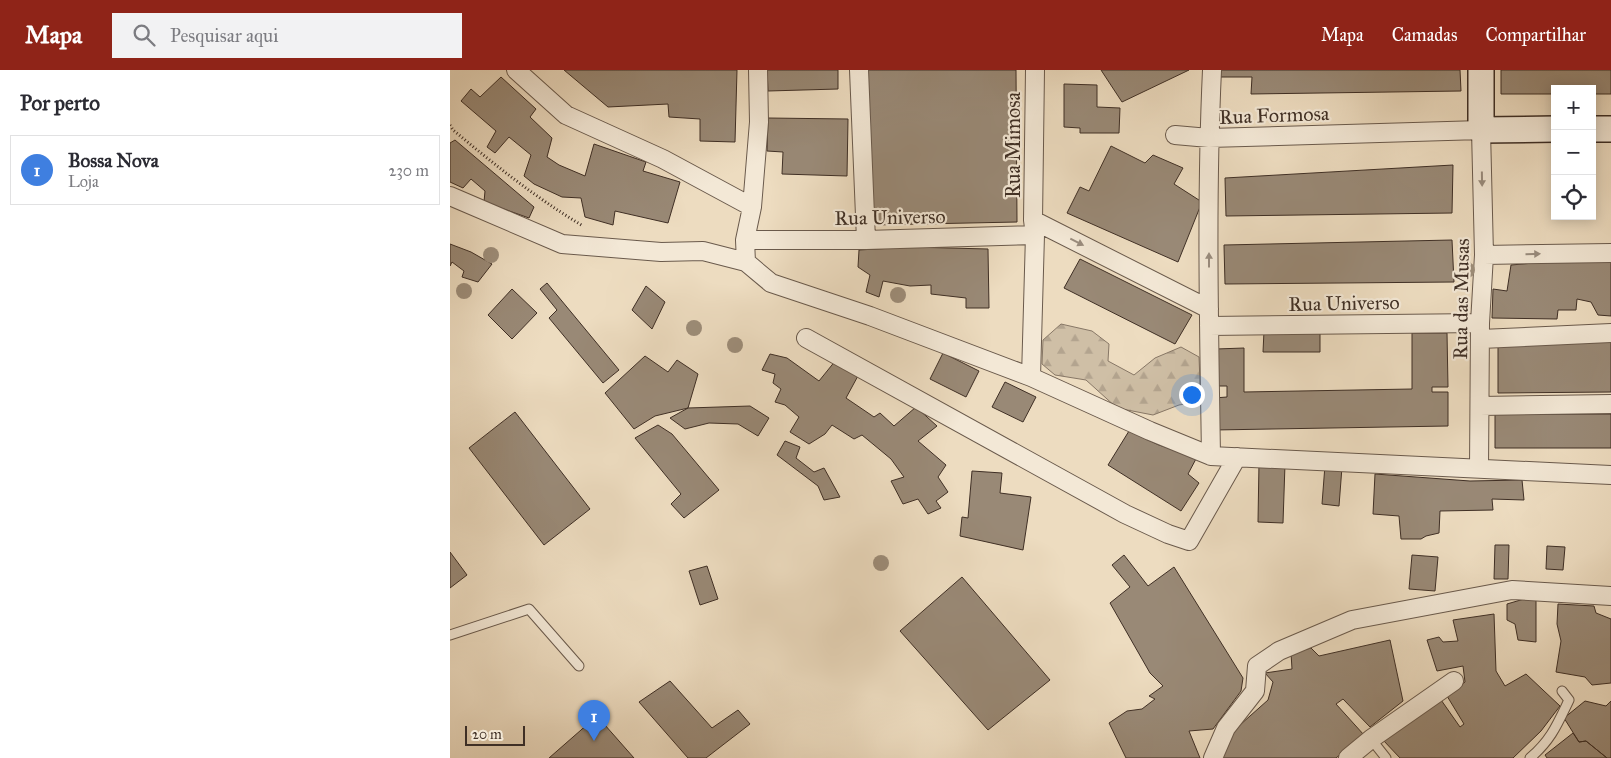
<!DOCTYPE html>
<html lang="pt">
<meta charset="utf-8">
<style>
:root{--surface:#fff;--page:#f2f2f3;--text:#2b2b33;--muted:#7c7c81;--line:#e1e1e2;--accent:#8f2418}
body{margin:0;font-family:"IM FELL Great Primer",serif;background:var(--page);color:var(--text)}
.controls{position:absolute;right:15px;top:15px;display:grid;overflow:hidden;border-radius:0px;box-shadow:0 2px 12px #0003}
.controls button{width:45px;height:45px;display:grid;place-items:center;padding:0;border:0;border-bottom:1px solid var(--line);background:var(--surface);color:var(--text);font:25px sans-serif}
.scale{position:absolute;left:15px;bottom:12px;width:60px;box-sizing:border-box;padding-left:5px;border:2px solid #3f2f25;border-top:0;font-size:14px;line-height:18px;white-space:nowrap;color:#3f2f25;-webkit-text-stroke:4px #f3e8d6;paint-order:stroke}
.you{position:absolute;left:741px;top:324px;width:18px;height:18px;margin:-12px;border:4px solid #fff;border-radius:50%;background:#1a73e8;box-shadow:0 0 0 8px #1a73e833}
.badge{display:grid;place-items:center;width:32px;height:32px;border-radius:50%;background:var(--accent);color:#fff;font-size:16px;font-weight:700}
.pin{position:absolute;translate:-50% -41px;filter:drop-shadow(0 1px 2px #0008)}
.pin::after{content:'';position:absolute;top:26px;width:18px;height:15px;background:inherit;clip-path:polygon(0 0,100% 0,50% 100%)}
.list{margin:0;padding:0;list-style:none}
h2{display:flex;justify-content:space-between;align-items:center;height:65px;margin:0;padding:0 20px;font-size:21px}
h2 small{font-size:16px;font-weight:400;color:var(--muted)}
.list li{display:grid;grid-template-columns:32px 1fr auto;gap:15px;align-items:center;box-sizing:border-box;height:70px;margin:0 10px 10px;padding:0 10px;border:1px solid var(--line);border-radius:0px}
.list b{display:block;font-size:19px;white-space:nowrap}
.list p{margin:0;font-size:16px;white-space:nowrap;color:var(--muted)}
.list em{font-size:16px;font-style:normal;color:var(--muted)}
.icon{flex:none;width:28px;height:28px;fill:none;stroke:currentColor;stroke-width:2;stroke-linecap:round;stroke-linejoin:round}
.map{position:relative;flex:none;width:1161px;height:688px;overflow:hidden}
header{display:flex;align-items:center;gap:30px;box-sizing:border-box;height:70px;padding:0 25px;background:var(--accent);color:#fff}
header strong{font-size:24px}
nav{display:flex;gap:28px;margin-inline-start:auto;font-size:18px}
.search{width:350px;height:45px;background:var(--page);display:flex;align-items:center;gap:12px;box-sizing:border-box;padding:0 18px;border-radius:0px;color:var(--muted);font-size:19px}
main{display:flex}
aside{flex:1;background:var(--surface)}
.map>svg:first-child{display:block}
</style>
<header>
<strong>Mapa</strong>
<div class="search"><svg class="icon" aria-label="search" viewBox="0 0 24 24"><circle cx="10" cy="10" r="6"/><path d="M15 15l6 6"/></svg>Pesquisar aqui</div>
<nav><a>Mapa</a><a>Camadas</a><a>Compartilhar</a></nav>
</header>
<main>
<aside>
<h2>Por perto<small></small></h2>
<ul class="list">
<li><span class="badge" style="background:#3f7fe0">1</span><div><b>Bossa Nova</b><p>Loja</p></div><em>230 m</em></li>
</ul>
</aside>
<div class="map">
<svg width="1161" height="688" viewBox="0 0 1161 688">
<defs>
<pattern id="forest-firs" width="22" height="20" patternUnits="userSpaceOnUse" patternTransform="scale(1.25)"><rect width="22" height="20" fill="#cfbfa6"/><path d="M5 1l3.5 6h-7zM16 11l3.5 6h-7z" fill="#b3a48f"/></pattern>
</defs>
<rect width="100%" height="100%" fill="#eddcc0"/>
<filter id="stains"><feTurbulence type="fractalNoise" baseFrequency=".004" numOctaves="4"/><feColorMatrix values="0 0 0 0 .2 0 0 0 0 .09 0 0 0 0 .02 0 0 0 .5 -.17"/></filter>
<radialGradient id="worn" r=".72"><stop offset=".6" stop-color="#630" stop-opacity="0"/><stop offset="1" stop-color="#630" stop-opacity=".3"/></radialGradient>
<path fill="url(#forest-firs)" stroke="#877766" d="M611,254L642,261L659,274L658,291L684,305L705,288L731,277L749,287L750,313L747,332L729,335L703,345L667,338L636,310L605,305L592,294L593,270Z"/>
<path fill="#998976" stroke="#3f2f25" d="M114,0H287L285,72L250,71V49L219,47L218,34L158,37Z
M317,0H388V19L318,21Z
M417,0H566L567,152L422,155Z
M651,0H739L672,32Z
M771,0H1010L1011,21L801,24L802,7H770Z
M1051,0H1161V24H1142V19H1105V24H1051Z
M51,7L86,39L80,47L102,68L97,87L109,95L135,106L144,74L196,92L193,101L230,112L218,153L165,141L163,155L135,147L131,128L112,127L84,114L74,106L81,85L59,67L45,83L37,77L46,61L11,31L21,19L30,27Z
M614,14L647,15V37L670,38L669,63H630V58L614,57Z
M318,48L398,49L397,106L332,104L333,82L317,81Z
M5,70L84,137L79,148L34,132L35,121L21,109L13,118L0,112V73Z
M661,76L695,93L703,85L733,98L724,114L752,132L728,192L617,143L630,117L639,121Z
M1003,95L1002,143L776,146L775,108Z
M1002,170L1004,212L775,214L774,175Z
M0,174L21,182L42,194L28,212L12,207L14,201L2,192L0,196Z
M460,177L538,179L539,238H516V228L481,224V215L460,216L433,211L429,227L416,222L420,205L408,197L409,180Z
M630,189L742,245L725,274L614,218Z
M1095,192H1161V246L1148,245L1141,232L1127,229L1126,240H1108L1107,249L1042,248L1043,219L1057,221L1061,195Z
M97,213L169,300L153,313L99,248L107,240L90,219Z
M196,216L215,232L202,259L182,240Z
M62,219L87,243L62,269L38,245Z
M870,260V282H813L814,261Z
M962,263H997L998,317H982V322H998V356L764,360V328L777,327V316H767L766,279L794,278V322L962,319Z
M1161,270V322L1048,323V274Z
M493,283L529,301L516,327L480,309Z
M320,284L337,288L369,311L386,290L409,304L396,328L424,347L430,343L444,356L466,337L487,356L468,371L496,395L488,407L498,422L486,431L491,438L478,444L468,429L453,434L441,411L454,407L441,389L412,365L404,369L382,355L375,364L359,374L340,362L349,347L335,335L325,332L331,319L323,313L325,304L312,300Z
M195,286L218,302L227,290L248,304L238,338L205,346L184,359L155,323Z
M555,312L586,327L573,352L542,337Z
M300,336L319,348L308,366L288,354L259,353L235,359L220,348L238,338Z
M65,342L140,439L94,475L19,378Z
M1045,344H1161V378H1045Z
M208,355L222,364L269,420L234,448L221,434L231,424L185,368Z
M679,361L709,375L747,387L738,404L749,413L731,441L658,395Z
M335,371L350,377L346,388L364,402L374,398L390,427L374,430L368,416L327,385Z
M809,393L835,394L833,453L808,452Z
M875,395L892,397L889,436L872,434Z
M522,401L552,403L550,423L581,427L573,480L510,466L512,447L518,448Z
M925,404L1020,411L1072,410L1074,430L1042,429L1043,440L990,441L989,463L976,466L971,469H951L949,446L923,444Z
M1045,475H1059L1058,509H1044Z
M1097,476L1115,477L1113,500L1096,499Z
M0,482L17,505L0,518Z
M674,485L698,516L724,497L793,608L791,621L763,659L739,661L750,688H676L659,653L677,641L692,639L705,629L699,626L713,616L700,603L660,533L680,517L662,495Z
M962,485L988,487L985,521L959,519Z
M257,496L268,529L250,535L239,501Z
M512,507L600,610L538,660L450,561Z
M1074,529L1086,530V572L1068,570L1065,554L1057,550V534Z
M1108,534L1144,536L1146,543L1161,549V613L1142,615L1135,607L1106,602L1111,571L1107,554Z
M1044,544L1046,601L1055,616L1076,604L1110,636L1091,661L1063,688H950L933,670L989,627L1010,657L1014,654L997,626L1015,612L1013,596L987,601L977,570L989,567L993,572L1008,571L1003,550Z
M940,570L953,631L920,657L893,629L886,634L914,665L886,688H772L782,662L818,630L823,612L815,603L842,599L841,583L861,578L869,586Z
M220,611L262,658L288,640L300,654L256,688H238L189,632Z
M1135,631L1156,636L1161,631V688H1157L1136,671L1129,672L1114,648Z
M147,646L184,688H99Z
M1123,663L1129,672L1136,671L1157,688H1097L1095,685Z"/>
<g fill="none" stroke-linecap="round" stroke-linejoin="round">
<g stroke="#6a5a4c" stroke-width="11">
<path id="lane" d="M0,565L79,539L129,596
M921,669L936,688
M1080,688C1101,670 1107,655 1119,630L1112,621"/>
</g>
<g stroke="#6a5a4c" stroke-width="20">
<path id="street" d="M66,0L116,45L213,89L302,137
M308,0L309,52L302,137L295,170L296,192L321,213L420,246L581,307L700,361L761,386L1161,405
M409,0L416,170
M725,65L759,68L1031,60L1034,185L1030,253L1029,398
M0,126L112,174L211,182L253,181L296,192
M583,150L759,239
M295,170H416L585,165
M1034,185L1161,183
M759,256L1030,253
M356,268L675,444L718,464L739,471L787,387
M1031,269L1161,263
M581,307L585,165L583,150L585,0
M1030,336L1161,334
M761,386C759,257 756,128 762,0
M763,688L776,658L805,621L807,596L829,581L902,550L1062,520L1161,526
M898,688L921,669L1004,611"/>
</g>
<g stroke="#3f2f25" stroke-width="28">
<path id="secondary" d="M1031,0V60L1105,59
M1142,59H1161"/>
</g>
<path stroke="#3f2f25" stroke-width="3" stroke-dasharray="1 2.5" stroke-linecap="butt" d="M0,55L3,60C45,95 86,128 133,156"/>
<use href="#lane" stroke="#f3e8d6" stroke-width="9"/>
<use href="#street" stroke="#f3e8d6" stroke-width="18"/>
<use href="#secondary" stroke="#f3e8d6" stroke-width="25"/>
</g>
<g fill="#9d8d79">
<circle cx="41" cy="185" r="8"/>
<circle cx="1017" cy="200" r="8"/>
<circle cx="14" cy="221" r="8"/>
<circle cx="448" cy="225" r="8"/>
<circle cx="244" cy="258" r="8"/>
<circle cx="285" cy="275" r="8"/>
<circle cx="431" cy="493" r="8"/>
</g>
<defs><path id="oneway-solid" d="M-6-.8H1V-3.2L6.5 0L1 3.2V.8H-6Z" transform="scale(1.25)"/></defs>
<g fill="#998c7e">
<use href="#oneway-solid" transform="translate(1032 109) rotate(89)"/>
<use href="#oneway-solid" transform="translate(627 172) rotate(27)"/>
<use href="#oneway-solid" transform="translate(1083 184) rotate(-1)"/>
<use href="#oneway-solid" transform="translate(759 190) rotate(-90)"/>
</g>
<g text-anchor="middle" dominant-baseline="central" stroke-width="4.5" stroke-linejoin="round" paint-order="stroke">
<g font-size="20" fill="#3f2f25" stroke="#f3e8d6">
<text transform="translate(824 45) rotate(-2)">Rua Formosa</text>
<text transform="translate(563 75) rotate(-90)">Rua Mimosa</text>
<text transform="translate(440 147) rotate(-1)">Rua Universo</text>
<text transform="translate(1011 229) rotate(-89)">Rua das Musas</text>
<text transform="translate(894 233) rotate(-1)">Rua Universo</text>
</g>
</g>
<rect width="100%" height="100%" filter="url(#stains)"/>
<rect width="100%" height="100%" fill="url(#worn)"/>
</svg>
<div class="controls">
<button>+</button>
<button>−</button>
<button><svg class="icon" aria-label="locate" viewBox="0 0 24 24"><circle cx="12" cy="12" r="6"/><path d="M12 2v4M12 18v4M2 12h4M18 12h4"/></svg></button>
</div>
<div class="scale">20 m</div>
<div class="you"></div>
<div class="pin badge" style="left:144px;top:671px;background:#3f7fe0">1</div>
</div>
</main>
